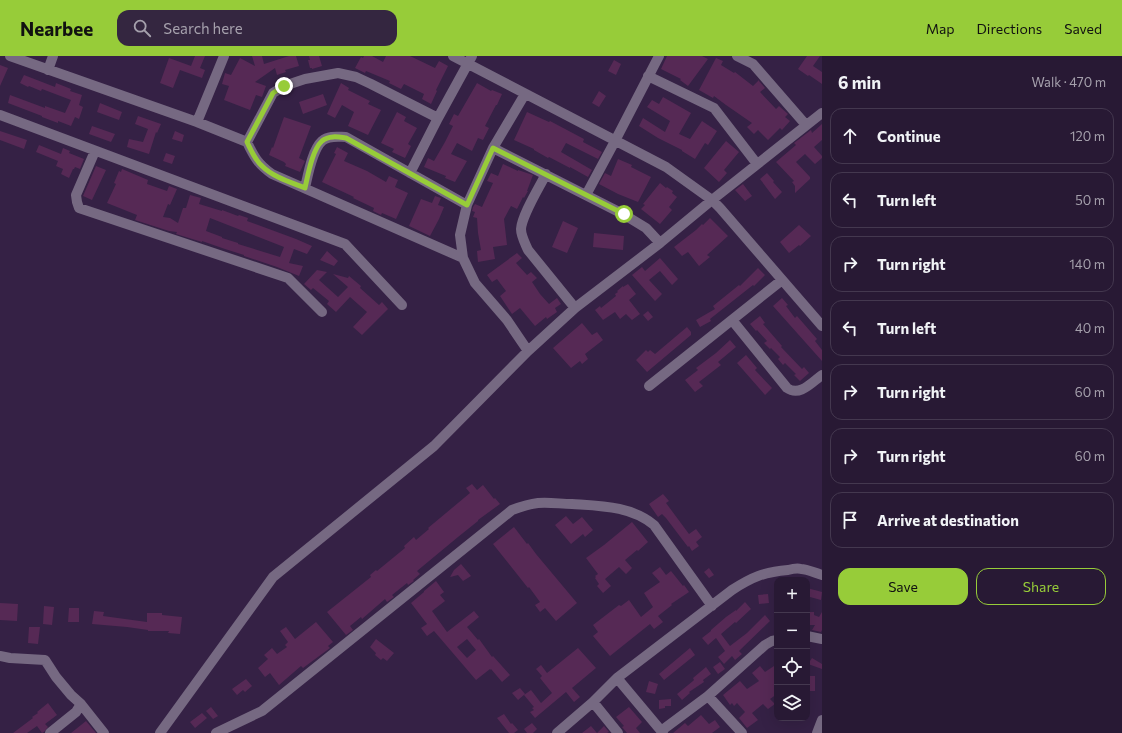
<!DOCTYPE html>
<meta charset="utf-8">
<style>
:root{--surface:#281934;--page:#342640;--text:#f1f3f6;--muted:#a5a0ac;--line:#44384f;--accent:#97cc39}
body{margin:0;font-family:Commissioner,sans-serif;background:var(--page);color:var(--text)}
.controls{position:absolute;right:12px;bottom:12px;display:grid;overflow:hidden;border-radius:8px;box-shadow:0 4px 16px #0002}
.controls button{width:36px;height:36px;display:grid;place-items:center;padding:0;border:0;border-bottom:1px solid var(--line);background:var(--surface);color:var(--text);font:20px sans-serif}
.stop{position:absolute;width:12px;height:12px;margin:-9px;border:3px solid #97cc39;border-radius:50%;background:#fff}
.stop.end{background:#97cc39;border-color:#fff;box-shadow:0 1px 4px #0008}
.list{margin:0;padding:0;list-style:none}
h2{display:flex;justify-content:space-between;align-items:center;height:52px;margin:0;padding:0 16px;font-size:17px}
h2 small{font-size:13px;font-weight:400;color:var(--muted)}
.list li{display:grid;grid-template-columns:26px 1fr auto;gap:12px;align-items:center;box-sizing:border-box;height:56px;margin:0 8px 8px;padding:0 8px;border:1px solid var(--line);border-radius:12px}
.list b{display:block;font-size:15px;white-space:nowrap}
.list em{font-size:13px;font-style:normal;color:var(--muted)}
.actions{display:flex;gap:8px;padding:12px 16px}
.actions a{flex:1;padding:9px 0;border:1px solid var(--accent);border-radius:12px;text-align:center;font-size:14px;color:var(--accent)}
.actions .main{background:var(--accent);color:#111}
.icon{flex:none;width:22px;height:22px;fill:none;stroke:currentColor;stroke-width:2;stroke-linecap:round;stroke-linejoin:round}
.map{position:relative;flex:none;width:822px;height:677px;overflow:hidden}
header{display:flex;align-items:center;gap:24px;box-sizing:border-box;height:56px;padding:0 20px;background:var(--accent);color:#111}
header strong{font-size:19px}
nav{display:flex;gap:22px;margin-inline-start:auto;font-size:14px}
.search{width:280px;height:36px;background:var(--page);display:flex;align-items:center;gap:10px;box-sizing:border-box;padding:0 14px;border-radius:12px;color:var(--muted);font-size:15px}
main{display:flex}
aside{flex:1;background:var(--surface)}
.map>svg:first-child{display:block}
</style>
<header>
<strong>Nearbee</strong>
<div class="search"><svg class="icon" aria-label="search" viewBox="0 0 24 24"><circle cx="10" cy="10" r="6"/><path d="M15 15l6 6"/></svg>Search here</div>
<nav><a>Map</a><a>Directions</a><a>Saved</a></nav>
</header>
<main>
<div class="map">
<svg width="822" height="677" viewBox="0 0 822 677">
<rect width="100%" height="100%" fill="#352145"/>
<path fill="#562955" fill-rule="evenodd" d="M195,0H205L200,12L205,14L202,22L180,14L173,32L160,27L169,2L191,10Z
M252,0H262L264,8L289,0H296L299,10L285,14L286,16L277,19L275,12L255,26L266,30L262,41L256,39L250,54L224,44L229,30L222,28L225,17L231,19L240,2L255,10Z
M309,0H319L322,10L312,13V12H310L308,4H310Z
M364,0H372L383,6L386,0H410L435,12L439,5L448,10L436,34L437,35L431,48L422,43L424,38L404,28L401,33L389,27L390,25L366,15L365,17L355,12L361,1L363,2Z
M667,0H702L708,3L688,30L680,24L681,23L661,13Z
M807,0H820L813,10L822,16V28L809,19L808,20L798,13Z
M716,2L723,5L721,9L734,17L735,16L753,30L759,24V25L765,32L760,36L776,53L779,50L788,58L785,61L790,65L782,74L780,72L768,84L758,74L754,78L747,71L752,67L726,49L714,40L713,42L699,34Z
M614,4L621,8L616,19L608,15Z
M0,9L8,12L0,30Z
M24,19L55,31L56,27L71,33L70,35L82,39L79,49L83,51L79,63L75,61L71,70L58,65V67L42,61V60L8,47L10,39L45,52V50L65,57L71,44L42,33L41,35L29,30L28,31L20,27Z
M341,27L349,32L348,34L370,45L368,48L381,54L368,79L348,70L354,56L342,49L335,62L327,58Z
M477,27L491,35L492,34L502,38L497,49H496L485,70L489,72L483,84L478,82L472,95L457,87L451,98L467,105L455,126L445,122L446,120L424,111L428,102L434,105L445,86L453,70L449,68L454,58L458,60Z
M599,35L606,40L599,51L592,47Z
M323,38L327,49L303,58L299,46Z
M663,41L691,57L679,78L690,83L702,65L717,75L708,89L705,87L695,103L682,95V94L658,82L639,70L643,62L665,76L670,65L647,51L652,44L659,48Z
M100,47L122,56L119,64L97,56Z
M397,56L406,61L404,65L417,72L408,88L411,90L405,102L392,96L394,93L381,87Z
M527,56L549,66L550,65L584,83L583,86L602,96L598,103L566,87L561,96L592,114L588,121L570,111V112L549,101L548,102L534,94V93L514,84Z
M138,60L161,68L157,77L156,76L149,98L127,91L129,83L143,86L148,73L135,68Z
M284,61L311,70L299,102L305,105L300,116L285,110L286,108L284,106L269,99L272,91L273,92Z
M822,68V84L814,91L822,100V102L815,108L805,98L796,106L810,121V123L795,137V130L792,126L794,125L776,106L796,89L794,87L811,74L812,77Z
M92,70L115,78L111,86L89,78Z
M0,75L27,84L24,93L0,84Z
M175,75L184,79L182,86L172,83Z
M726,85L739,96L724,114L727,117L719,126L704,112Z
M39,89L61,98L63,92L70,95L69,97L84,103L80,113L75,111L74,113H73L69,122L61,118L63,113L56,110L58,105L36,96Z
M337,91L348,97L344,105L367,115L386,126L389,120L398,124L395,131L408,137L396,163L382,157L381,159L373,155L374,152L353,142L354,141L322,126L336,98L334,97Z
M166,97L175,100L172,108L163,105Z
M618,103L632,109L631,111L651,121L638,146L618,138L599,128L605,117L611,120Z
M503,108L518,115V114L533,119L527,135H528L524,142L523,141L517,153L511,150L504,163L507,189L493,191L495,203L478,206L477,195L481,194L478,177L477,162L473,161L475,156L472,155L473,151L475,148L482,151L493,127L487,125L491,117L498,120Z
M96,110L106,114L92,144L83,140Z
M122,113L148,124L147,128L167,135L169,130L177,133L170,149L168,148L163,161L170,162L178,167L183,152H186L190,139L201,142L199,148L222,155V154L238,160L239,159L248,162L247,165L296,183L312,190L307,198L294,193L289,207L303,210L299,220L277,211L244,200V199L225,193L202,185V186L176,178L177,176L169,175L135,164L137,159L107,147L116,128L114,127L119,115L121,116ZM210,162L284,191L280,201L238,188V187L222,182V181L206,175Z
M767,117L774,125L773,126L782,136L775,143L760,123Z
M660,127L666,132L667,131L673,135L672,137L677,141L669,151L672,154L660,168L641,153L645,149L643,148Z
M743,128L752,140L745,145L735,134Z
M435,140L441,142L438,149L444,151L439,163L430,180L409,170L421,143L432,147Z
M710,162L728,180L707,199L710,201L699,210L688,196L682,200L674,191L696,174L702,168L703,169Z
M563,165L578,172L567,197L552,191Z
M799,169L811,180L800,190L799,189L789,197L780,186Z
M594,177L624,180L623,194L593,191Z
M327,195L338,205L334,210L320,204Z
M517,197L522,202L516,207L527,219L531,216L537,222L532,226L540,238L549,248L557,242L561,248L555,252L557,256L547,263L546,261L535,270L520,252L512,258L500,240L506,235L497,223L492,226L487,219Z
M660,202L678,223L672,229L660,215L649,224L662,238L655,245L632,219L642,211L645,215Z
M758,212L765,219L754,230L753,229L710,263L711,265L700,271L696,264L715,253L713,250L739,229L740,230Z
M317,214L327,216L319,224L338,241L348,231L333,218L348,222L349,220L361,230L360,232L379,249L382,246L388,253L362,279L353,271L367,256L350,241L336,256L327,248L329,245L313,232L311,234L304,228Z
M628,228L636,238L629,244L640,258L632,264L626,258L620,263L615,256L603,264L595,254L600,250L601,252L616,240L615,238L618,236L617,235L623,230V231Z
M782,242L788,249L786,250L795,262L797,260L817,283L815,285L822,294V305L773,250Z
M648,255L653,261L648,265L643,259Z
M760,260L765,267L763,268L782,290L781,291L802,313L804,311L809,317L800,325L794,319L796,318L785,307L783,309L778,303L780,301L771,292L770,293L764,287L767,285L757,274L756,275L750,268Z
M582,267L592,279L597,276L603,284L585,298L588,303L582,308L580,305L571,312L553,292Z
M687,271L691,276V279L647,316L636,304L646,294L648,296L650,294L655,298Z
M730,284L736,291L718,306L721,309L699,326L703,330L695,336L685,324L698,314L696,312L716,297Z
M746,299L757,312L755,314L772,332L765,339L737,307Z
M472,428L477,434L483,429L494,443L495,442L500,448L478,464V465L458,481L417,515L420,518L413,524L414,525L408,529L407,527L392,539L394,541L387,546L385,543L362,563L361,561L350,570L353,574L346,579L327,556L371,521L370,519L376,514L377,515L405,492L404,490L414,481L416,484L429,473L428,472L470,437L466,432Z
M663,438L669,445L666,447L689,478L696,473L702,481L696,486L699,490L692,495L689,490L688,491L666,462L662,458L658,461L649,448Z
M566,460L573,468L582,461L593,474L585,481L583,478L571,488L555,469Z
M632,466L648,486L638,495L637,494L625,504L632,512L626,518L619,511L605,523L611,530L603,537L597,530L599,528L595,522L596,521L595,520L598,518L586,502L604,489Z
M514,471L527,488L528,487L536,498L577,547L556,565L545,552L540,556L535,549L540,546L529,531L528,532L493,488Z
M461,508L471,520L463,525L458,519L450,521L454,514Z
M660,511L666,519L671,515L683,530L684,529L689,536L671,548L672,549L658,560L663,566L654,573L650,568L610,600L593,580L598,576L593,569L619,549L621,550L629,544L641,561L653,551L644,537L660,526L652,517Z
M709,512L714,519L709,522L704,516Z
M436,525L444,536L440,539L445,545L432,555L447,576L474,555L479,561L467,571L478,584L479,583L492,601L493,600L510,619L502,626L491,613L490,614V613L476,624L434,575L427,580L421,572L427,568L411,547L424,536V535ZM467,583L476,594L467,602L457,591Z
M807,532L822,536L821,544L810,541H807Z
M768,538L769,547L759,548L758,539Z
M745,546L751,553L736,567L735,566L721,578L730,590L747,577L765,559L770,565L739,595L742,598L735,604L732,600L724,608L718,601L725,595L716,582L708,589L702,582L711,575V574L726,561L736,554V555Z
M0,547L18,548L17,565L0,564Z
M44,550L54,551L52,569L43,568Z
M69,552H79V566H68Z
M94,555L104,556L103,560L147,566V557H162V559L182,561L180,578L168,577L169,575H148V574L127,571L92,568Z
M807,556H814V559L819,561L822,556V574L821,576L812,574L815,569H807Z
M316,566L333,586L328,590L330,592L303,612L301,610L279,629L270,617L265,621L258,612L268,603L264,599L272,592L277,598L287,591L285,589L288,586L280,575L286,571L295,583Z
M29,571H40L38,588L28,587Z
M376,583L394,597L387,605L383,602L381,604L375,599L376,597L370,591Z
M578,592L596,612L572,632L580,641L574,646L566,636L535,662L530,656L534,654L532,652L534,651L524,639L531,634L541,647L552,637L540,622L542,620L536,613L541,609L547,617Z
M690,592L695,599L664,624L659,618Z
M812,602L822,608V613L808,608Z
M720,606L725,613L718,618L713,611Z
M777,608V638L770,643L775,648L768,653L763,648L752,657L758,664L747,672L739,662L745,656L737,647L734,650L732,647L730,649L723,639L740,625L747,633L759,625L752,617L760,610L765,616Z
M706,611L711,618L703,624L704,626L689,636L690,637L682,644L677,638L693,625L694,624L693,622Z
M807,620H815V635H807Z
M246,623L252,630L245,636L243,634L237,639L232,633Z
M649,625L658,628L655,638L646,636Z
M520,632L525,638L518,644L512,637Z
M671,643V650H665V652L659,653V644Z
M48,647L57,659L45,668L48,671L44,676L42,677L37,670L27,677H13L33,662L32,661L38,657L37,656Z
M211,651L218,660L213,663L206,655Z
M629,651L642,666L636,672L640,677H627L622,671L624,670L616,661Z
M202,657L207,662L195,672L190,666Z
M504,658L511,668L512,667L518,674L514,677H509L497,662Z
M701,659L709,668L715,664L720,671L712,677H673L685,667L688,670Z
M86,665L96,677H71Z
M532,667L537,673L533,677H527L524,673Z
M591,670L597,677L604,670L609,676L607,677H582Z"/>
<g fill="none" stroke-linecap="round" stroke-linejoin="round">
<path stroke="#766982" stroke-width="10" d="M10,0L197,66L224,0
M453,0L666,111L712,144L720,152L822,270
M737,0L753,8L806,69
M48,14L53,0
M648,20L714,52L757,108
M525,38L493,92L467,149L460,179L463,202L475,227L507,264L528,295
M0,59L345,188L402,249
M197,66L247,86L273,37L284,30L305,23L338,17L356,21L371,28L438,62
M247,86C254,101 258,108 272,118L463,202
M493,92L623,158L646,172L660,187
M95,95L76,139L77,146L79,152L288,222L322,256
M410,117L438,62L472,0
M546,118C539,132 522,159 521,173C521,180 525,187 528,194L575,252
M305,132C308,119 312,94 322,85C329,79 339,81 346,81L467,149
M586,139L615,85L659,0
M732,264L787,332C800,341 812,326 822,319
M649,330L782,224
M807,580L822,583
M0,600L10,602L45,604L56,621L71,639L81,648L104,677
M617,622L663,677
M708,640L742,677
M593,646L618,677
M661,675L708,640L765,589L772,585L777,584
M50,677L76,656L81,648
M160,677L273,521L434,390L528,295L575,252L660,187L712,144L822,57
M216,677L262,655L512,454C520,451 529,448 538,447C550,446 561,448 572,448C601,450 631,450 654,469L712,550
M557,677L593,646L617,622L732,534C752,521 764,516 788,514C792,513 797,512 801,513C807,513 815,517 822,519
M817,677L822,664"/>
</g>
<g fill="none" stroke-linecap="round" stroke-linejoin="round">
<path stroke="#97cc39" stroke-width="5" d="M284,30L273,37L247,86C251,94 255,104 262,110C273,121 290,126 305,132C308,119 312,94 322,85C329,79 339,81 346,82L467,149L493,92L624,158"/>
</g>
</svg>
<div class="controls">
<button>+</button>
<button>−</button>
<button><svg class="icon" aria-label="locate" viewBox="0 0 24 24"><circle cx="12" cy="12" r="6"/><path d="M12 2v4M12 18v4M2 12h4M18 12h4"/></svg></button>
<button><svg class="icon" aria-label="layers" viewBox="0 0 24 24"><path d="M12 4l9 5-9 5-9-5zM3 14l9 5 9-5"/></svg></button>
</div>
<div class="stop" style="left:624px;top:158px"></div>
<div class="stop end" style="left:284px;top:30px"></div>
</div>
<aside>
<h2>6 min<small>Walk · 470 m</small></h2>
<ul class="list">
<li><svg class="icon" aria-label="ahead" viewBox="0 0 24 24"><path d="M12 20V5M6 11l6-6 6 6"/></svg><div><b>Continue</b></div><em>120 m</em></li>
<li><svg class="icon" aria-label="left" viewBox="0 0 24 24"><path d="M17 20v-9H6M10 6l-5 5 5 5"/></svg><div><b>Turn left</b></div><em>50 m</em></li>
<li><svg class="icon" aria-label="right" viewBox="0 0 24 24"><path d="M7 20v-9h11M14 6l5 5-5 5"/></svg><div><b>Turn right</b></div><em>140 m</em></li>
<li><svg class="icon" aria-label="left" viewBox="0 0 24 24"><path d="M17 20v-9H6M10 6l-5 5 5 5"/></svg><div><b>Turn left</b></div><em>40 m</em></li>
<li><svg class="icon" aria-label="right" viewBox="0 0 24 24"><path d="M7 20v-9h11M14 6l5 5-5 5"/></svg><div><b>Turn right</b></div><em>60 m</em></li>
<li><svg class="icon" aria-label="right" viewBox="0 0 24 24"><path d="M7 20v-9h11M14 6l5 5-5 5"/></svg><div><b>Turn right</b></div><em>60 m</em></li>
<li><svg class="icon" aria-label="arrive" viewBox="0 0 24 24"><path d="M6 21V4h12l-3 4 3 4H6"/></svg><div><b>Arrive at destination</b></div></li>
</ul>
<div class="actions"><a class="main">Save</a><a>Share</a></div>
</aside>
</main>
